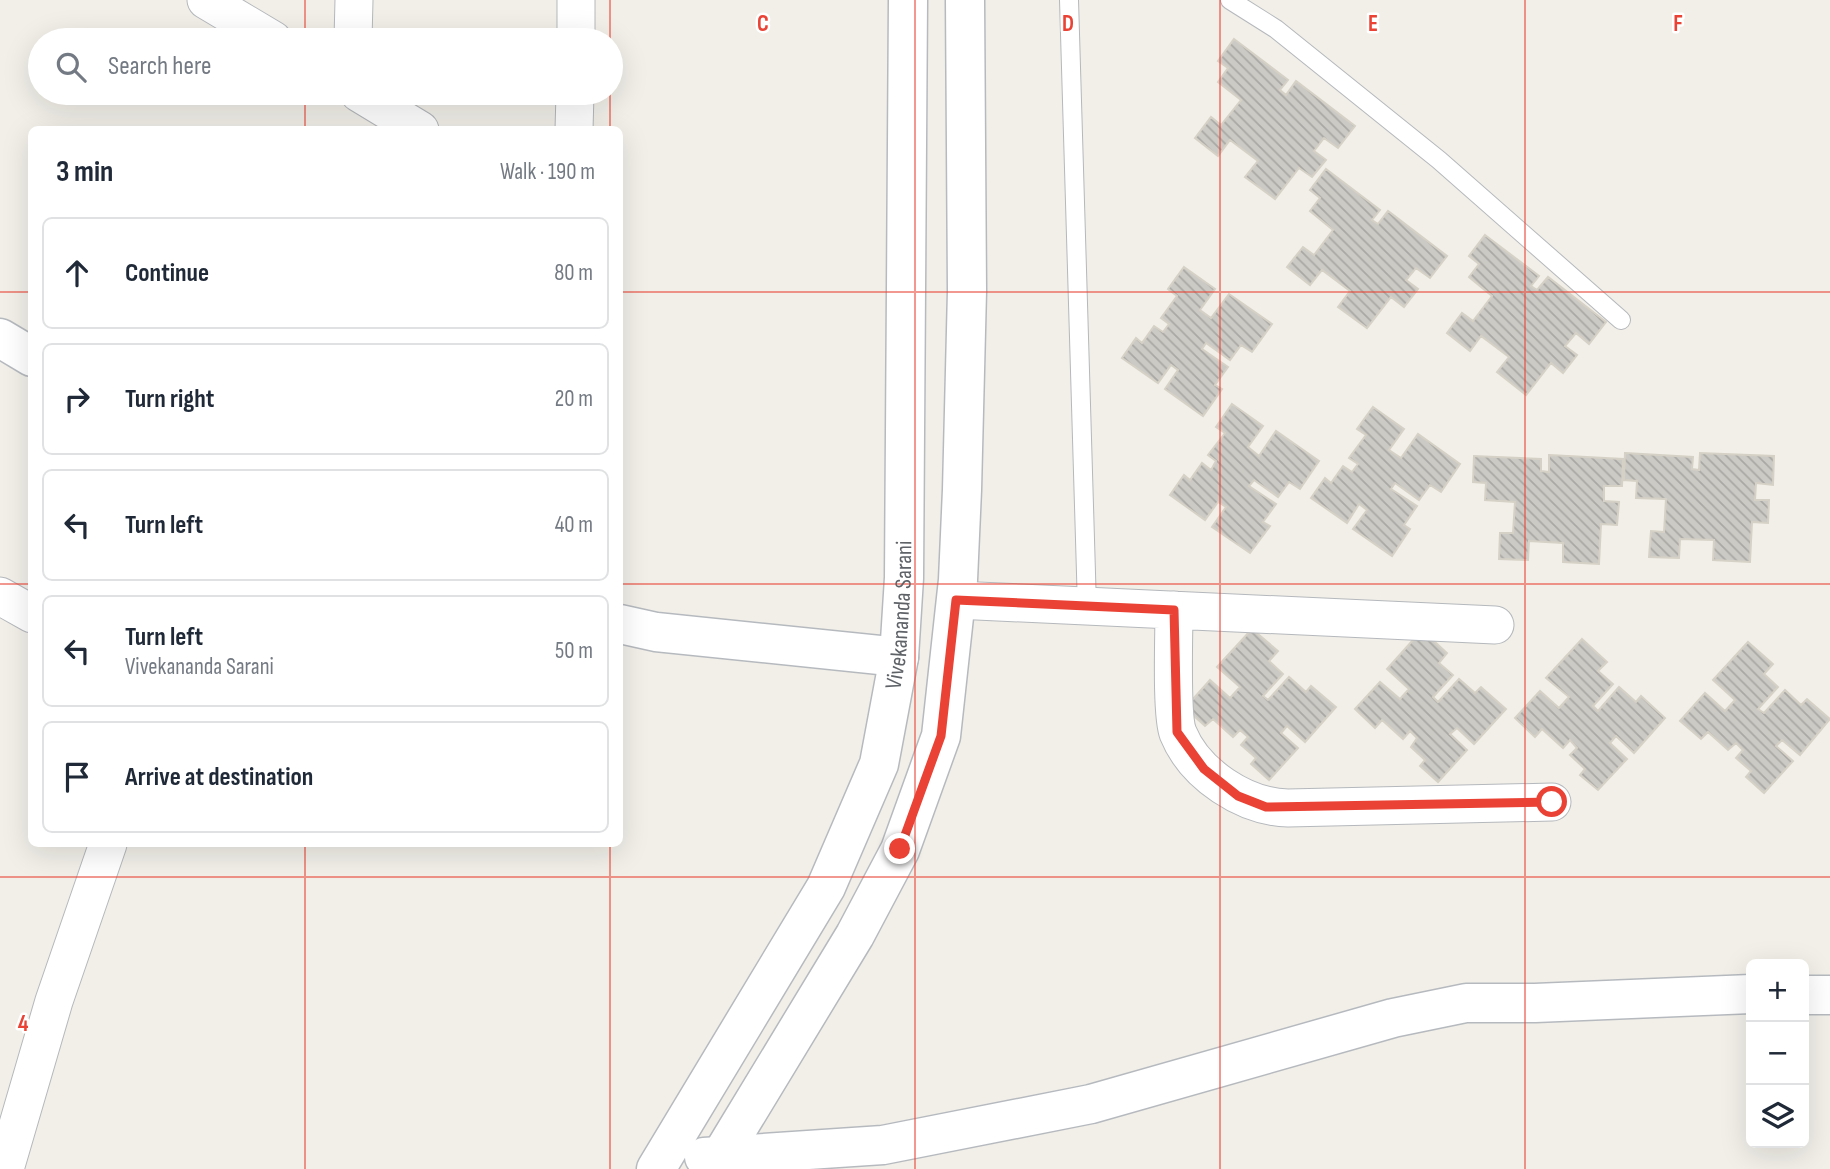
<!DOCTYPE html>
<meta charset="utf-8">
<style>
:root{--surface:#fff;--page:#f2f2f3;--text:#1f2937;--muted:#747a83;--line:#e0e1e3}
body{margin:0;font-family:"Sofia Sans Condensed",sans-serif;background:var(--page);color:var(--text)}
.controls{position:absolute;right:21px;bottom:21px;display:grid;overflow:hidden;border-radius:10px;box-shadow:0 7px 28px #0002}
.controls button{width:63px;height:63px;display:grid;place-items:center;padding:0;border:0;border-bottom:2px solid var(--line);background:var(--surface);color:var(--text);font:35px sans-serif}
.stop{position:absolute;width:21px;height:21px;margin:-16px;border:5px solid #ea4335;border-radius:50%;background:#fff}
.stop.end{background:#ea4335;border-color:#fff;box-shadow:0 2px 7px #0008}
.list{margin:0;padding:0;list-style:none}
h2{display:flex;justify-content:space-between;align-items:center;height:91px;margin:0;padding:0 28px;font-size:30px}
h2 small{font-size:23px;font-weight:400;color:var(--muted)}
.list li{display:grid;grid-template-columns:46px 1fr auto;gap:21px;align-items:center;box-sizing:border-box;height:112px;margin:0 14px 14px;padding:0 14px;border:2px solid var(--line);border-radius:10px}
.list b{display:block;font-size:26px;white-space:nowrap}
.list p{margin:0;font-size:23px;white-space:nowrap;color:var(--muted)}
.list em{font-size:23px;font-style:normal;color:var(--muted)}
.icon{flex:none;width:38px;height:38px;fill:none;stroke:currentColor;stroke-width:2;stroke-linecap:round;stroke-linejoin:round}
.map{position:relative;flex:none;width:1830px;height:1169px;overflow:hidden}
.search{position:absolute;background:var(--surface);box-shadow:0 7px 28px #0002;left:28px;top:28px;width:595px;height:77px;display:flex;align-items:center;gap:18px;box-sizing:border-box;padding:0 24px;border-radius:38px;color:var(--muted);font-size:26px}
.panel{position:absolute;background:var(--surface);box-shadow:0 7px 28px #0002;left:28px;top:126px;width:595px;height:721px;border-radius:10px}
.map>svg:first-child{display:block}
</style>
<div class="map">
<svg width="1830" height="1169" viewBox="0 0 1830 1169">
<defs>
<pattern id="building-back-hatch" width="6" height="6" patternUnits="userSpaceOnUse" patternTransform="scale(1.75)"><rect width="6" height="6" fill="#cccac5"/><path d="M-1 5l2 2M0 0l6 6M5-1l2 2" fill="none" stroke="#a9a8a4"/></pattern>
</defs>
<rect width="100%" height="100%" fill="#f1efe8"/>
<path fill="url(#building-back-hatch)" stroke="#d6d1c6" stroke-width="2" d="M1234,39L1288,80L1280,90L1286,95L1296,81L1355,126L1338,148L1324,138L1314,151L1326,160L1312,177L1299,168L1275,199L1245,177L1258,161L1230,140L1218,156L1195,138L1211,117L1221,125L1241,100L1218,82L1228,68L1218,61Z
M1326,169L1380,210L1372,220L1378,224L1388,211L1447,256L1430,278L1416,268L1406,280L1418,289L1404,307L1391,297L1367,328L1338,307L1350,291L1322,270L1310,285L1287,267L1303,247L1314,255L1333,230L1310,211L1320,198L1310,190Z
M1485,235L1539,276L1531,286L1537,290L1548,277L1606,322L1589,344L1576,333L1565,346L1577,355L1563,373L1551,363L1526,395L1497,372L1509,357L1481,336L1470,351L1447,333L1462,313L1473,321L1492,296L1469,277L1479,264L1469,256Z
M1184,267L1215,289L1200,310L1211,318L1229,294L1272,324L1252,352L1241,345L1230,360L1206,343L1202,349L1228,367L1215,385L1222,389L1203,416L1165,389L1178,370L1171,365L1158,383L1122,358L1136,338L1142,343L1154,326L1163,332L1169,324L1161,318L1177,296L1168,289Z
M1232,404L1263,426L1248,447L1259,456L1276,431L1319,461L1300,489L1289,482L1278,497L1254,480L1249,486L1276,504L1263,522L1270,526L1250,553L1212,527L1226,507L1218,502L1205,520L1170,495L1184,475L1190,480L1202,463L1211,470L1216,461L1208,455L1225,433L1216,427Z
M1373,407L1404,429L1389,450L1401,458L1418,434L1460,464L1441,492L1430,485L1419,500L1395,483L1391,489L1417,506L1404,525L1410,529L1392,556L1353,529L1367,510L1359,504L1347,523L1311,498L1325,478L1331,483L1343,466L1352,472L1358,464L1349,458L1366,435L1357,429Z
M1625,453L1693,457L1692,469L1699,470L1700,453L1774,456L1773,485L1756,483L1755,500H1769L1768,523L1752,522L1750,562L1713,560L1714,540L1680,539L1679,558L1649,557L1651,531L1664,532L1666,499L1636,498L1637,481L1624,480Z
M1549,455L1623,459L1622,486H1604V501L1619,502L1617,525L1601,524L1599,564L1563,562V543L1529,541L1528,560L1499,559L1500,533H1513L1515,502L1485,500L1486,483L1473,482L1474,456L1541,459V471L1549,472Z
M1252,629L1278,651L1269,661L1283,674L1263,696L1268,700L1289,677L1306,692L1311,686L1336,707L1305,742L1287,726L1281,733L1298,748L1269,780L1251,764L1256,758L1241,745L1248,737L1240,730L1233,737L1213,719L1205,726L1185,708L1210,680L1230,698L1240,687L1217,667Z
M1422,630L1447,653L1439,663L1453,675L1433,697L1438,702L1459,679L1475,693L1481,687L1506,709L1474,744L1457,728L1450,734L1467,750L1438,782L1420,766L1425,760L1411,747L1417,738L1410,731L1403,739L1382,720L1375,728L1355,709L1380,682L1400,699L1409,689L1387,669Z
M1582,639L1607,662L1598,671L1613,684L1593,706L1598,711L1619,687L1636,702L1641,696L1665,718L1634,753L1616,736L1610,743L1627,759L1598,790L1580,775L1585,769L1570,755L1577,748L1570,740L1563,748L1542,729L1535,737L1515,718L1540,691L1559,708L1569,697L1546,678Z
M1748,642L1773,664L1764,674L1778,687L1758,709L1764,713L1785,690L1801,705L1807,699L1830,719L1800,755L1782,740L1776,746L1793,761L1764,793L1746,777L1751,771L1736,758L1743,750L1736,743L1728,750L1708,732L1701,739L1680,721L1705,693L1725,711L1735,700L1713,680Z"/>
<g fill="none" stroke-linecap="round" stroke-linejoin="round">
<g stroke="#b5b8bc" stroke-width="20">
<path id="lane" d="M1069,0L1087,607
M1230,0L1276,29L1439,160L1621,320"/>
</g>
<g stroke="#b5b8bc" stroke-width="39">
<path id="street" d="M206,0L273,40
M353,40L354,0
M576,40V0
M359,93L420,130
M574,130L575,93
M0,596L32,614
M956,600L1495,625
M1174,610C1174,635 1171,715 1178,733C1195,775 1245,807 1288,808L1552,802
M5,1169L54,1001L108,844"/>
</g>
<g stroke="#b6babf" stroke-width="41">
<g id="secondary">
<path d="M0,338L32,357"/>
<path d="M620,624L656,632L899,657"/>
<path d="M1804,995H1830"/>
<path d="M704,1157L883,1145L1091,1104L1393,1018L1466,1003H1535L1751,994"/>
<path id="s1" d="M656,1169L826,887L879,764L899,657L904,578L908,0"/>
<path d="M713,1169L855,935L900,850L941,736L958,580L962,490L967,291L965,0"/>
</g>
</g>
<use href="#lane" stroke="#fff" stroke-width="18"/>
<use href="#street" stroke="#fff" stroke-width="37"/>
<use href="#secondary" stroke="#fff" stroke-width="38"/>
</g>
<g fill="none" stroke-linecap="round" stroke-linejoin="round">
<path stroke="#ea4335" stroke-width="9" d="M900,849L941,736L956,600L1174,610L1177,732L1204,769L1238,796L1266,807L1552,802"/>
</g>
<path fill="none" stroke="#ea4335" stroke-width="2" stroke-opacity="0.55" d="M305,0V40M610,0V40M915,0V1169M1220,0V1169M1525,0V1169M305,93V130M610,93V130M0,292H32M620,292H1830M0,584H32M620,584H1830M305,844V1169M610,844V1169M0,877H1830"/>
<g text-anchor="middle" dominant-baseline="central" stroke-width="5" stroke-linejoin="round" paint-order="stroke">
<g font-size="23" fill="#5f6368" stroke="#fff">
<text stroke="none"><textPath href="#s1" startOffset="614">Vivekananda Sarani</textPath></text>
</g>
</g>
<g font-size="23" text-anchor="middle" font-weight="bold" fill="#ea4335" stroke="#fff" stroke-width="5" stroke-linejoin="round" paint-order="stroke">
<text x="763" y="31">C</text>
<text x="1068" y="31">D</text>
<text x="1373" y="31">E</text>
<text x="1678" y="31">F</text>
<text x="23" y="1031">4</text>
</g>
</svg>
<div class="controls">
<button>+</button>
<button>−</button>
<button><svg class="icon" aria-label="layers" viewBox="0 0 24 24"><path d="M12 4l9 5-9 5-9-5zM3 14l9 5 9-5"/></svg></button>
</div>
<div class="stop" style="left:1552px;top:802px"></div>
<div class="stop end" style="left:900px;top:849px"></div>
<div class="search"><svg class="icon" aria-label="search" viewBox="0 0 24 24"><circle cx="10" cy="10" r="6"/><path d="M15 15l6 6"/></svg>Search here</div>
<section class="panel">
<h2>3 min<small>Walk · 190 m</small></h2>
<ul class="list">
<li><svg class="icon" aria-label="ahead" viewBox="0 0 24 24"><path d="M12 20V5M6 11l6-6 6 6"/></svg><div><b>Continue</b></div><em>80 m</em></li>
<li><svg class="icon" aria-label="right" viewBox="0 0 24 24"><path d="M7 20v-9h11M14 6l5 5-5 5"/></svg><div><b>Turn right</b></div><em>20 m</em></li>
<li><svg class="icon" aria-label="left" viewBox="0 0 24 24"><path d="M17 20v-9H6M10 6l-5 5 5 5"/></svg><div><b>Turn left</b></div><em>40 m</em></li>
<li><svg class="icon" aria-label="left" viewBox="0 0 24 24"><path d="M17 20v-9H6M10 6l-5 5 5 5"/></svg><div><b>Turn left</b><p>Vivekananda Sarani</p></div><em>50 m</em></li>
<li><svg class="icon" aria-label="arrive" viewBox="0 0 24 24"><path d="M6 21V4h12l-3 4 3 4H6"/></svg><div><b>Arrive at destination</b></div></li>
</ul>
</section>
</div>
